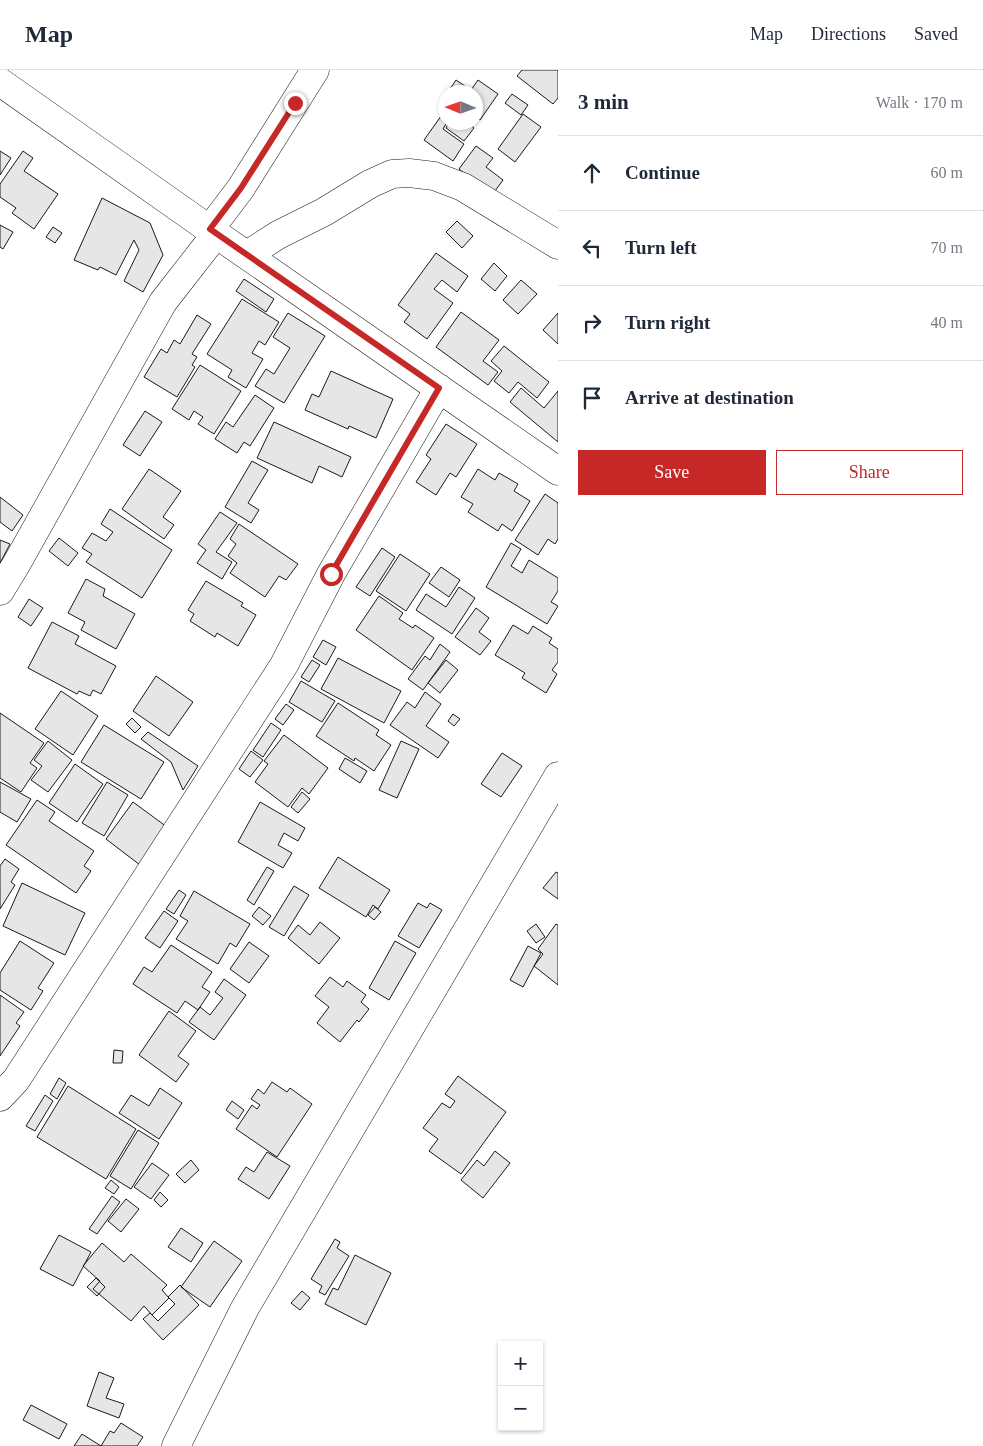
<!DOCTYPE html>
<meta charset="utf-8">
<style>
:root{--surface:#fff;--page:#f6f6f7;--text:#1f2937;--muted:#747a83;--line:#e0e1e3;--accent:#c62828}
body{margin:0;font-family:Georgia,serif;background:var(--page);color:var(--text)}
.controls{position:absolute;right:15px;bottom:15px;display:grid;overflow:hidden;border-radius:0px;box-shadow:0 1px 4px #0004}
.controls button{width:45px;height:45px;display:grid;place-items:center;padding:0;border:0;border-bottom:1px solid var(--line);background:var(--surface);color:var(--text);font:25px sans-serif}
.compass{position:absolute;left:438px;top:15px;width:45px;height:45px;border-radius:50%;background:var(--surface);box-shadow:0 1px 4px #0004;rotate:272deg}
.stop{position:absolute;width:15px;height:15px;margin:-11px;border:4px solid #c62828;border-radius:50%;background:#fff}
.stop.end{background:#c62828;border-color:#fff;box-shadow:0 1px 5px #0008}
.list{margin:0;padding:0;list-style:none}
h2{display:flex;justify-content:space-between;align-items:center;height:65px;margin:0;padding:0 20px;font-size:21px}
h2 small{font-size:16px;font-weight:400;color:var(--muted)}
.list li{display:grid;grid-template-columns:32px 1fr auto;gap:15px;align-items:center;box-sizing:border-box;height:75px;padding:0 20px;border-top:1px solid var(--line)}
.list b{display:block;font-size:19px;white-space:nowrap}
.list em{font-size:16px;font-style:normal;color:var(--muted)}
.actions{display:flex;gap:10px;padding:15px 20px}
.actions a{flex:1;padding:11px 0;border:1px solid var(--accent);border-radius:0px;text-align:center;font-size:18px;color:var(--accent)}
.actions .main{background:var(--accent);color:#fff}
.icon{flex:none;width:28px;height:28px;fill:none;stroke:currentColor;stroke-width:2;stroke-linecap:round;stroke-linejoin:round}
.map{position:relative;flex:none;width:558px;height:1376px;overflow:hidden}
header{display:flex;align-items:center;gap:30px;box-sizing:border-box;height:70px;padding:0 25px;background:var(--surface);border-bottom:1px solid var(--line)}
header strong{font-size:24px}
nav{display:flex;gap:28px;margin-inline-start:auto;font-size:18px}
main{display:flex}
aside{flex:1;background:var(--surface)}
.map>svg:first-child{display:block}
</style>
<header>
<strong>Map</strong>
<nav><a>Map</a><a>Directions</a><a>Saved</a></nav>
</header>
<main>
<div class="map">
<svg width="558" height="1376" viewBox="0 0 558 1376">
<rect width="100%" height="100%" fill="#fff"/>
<path fill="#e6e6e6" stroke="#1a1a1a" d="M522,0H558V28L553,34L517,6Z
M456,10L471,20L478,10L498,24L480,50L476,47V22H448Z
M512,24L528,35L521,45L505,33Z
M444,42H446V52H447L443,59L464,74L453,91L424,70Z
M523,44L541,57L515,92L498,79Z
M449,52H467L474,58L464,71L446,58Z
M476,76L493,88L486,97L503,110L492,125L459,99Z
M0,81L11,88L0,105Z
M23,81L33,88L24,101L58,124L34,159L12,143L16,138L0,127V114Z
M102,128L150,153L163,185L143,222L124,211L139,180L134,170L116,205L100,197L98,200L74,190Z
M457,151L473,166L462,178L446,162Z
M0,155L13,162L3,179L0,177Z
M53,157L62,163L55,173L46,167Z
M436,183L468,206L457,222L442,210L434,219L453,233L427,269L404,252L410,244L398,235Z
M494,193L507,206L495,221L481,209Z
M244,209L274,229L266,242L236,221Z
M521,210L537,224L518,244L503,230Z
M242,229L279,252L265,275L259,271L252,283L263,289L246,318L228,307L232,300L207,284Z
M461,242L499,270L483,291L498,302L488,315L436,277Z
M288,243L325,266L284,333L255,316L266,299L274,304L290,278L273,267Z
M558,243V274L543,260Z
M197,245L211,254L192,284L197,287L192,295L195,297L177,327L144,307L161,279L167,283L174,270L180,274Z
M504,276L549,312L537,328L518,312L509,323L494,311L502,301L491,291Z
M200,295L241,321L214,364L198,354L203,347L194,341L189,350L172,339Z
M331,301L393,329L376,368L349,356L348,359L305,340L312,324L319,327Z
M521,318L544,338L558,321V372L510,332Z
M255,325L274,338L250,376L244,372L237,383L215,369L226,352L233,357Z
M145,341L162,352L140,386L123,375Z
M274,352L351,387L342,407L319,396L312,413L257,388Z
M446,354L477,374L456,407L450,403L436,425L416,412L431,389L426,385Z
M252,391L268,400L248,433L259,440L251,453L225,437Z
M149,399L181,421L163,447L174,455L164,469L122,439Z
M478,399L495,410L499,403L518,414L514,421L530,431L512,461L502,454L498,461L468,442L473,434L461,427Z
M545,424L558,433V469L555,474L548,469L538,485L515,470Z
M0,427L23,445L12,461L0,452Z
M110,439L172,480L142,528L86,492L92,484L82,478L92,463L106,471L113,462L101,454Z
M220,442L237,453L216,482L232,492L222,509L197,493L206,480L198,474Z
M239,454L298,494L286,510L279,506L265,527L230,503L237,493L228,486L236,474L230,469Z
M59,468L78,483L68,496L49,481Z
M0,470L10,474L0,493Z
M511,473L521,479L511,496L522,503L529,490L558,508V521L551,532L558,536L547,554L486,517Z
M382,478L395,487L370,526L356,517Z
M400,484L430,504L406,541L376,521Z
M441,497L460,510L449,527L429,513Z
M86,509L105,519L103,526L135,544L116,579L81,560L85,552L68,543Z
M206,511L243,533L241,536L256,545L238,576L217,563L215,567L190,551L194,544L188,540Z
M459,517L475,528L452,564L416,540L426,524L446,537Z
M379,526L403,543L399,549L413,558L415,555L434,568L412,600L356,560Z
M29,529L43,538L31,556L18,547Z
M476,538L489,548L479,562L491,571L480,585L455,567Z
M52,552L79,566L75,574L116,596L101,624L93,620L90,626L79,621L77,624L28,598Z
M513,555L528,564L533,556L552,568L549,573L558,579V592L552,600L557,604L546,623L522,608L525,603L495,585Z
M323,570L336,577L326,595L313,587Z
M440,574L450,582L423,620L408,609L425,586L430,590Z
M338,588L401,621L384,653L321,619Z
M312,590L320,595L309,612L301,607Z
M446,590L458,600L440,623L428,613Z
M156,606L193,632L169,666L133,641Z
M301,611L335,631L322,652L289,632Z
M61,621L98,646L73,685L35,659Z
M425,622L441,634L426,656L449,672L438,688L390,655L407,632L415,638Z
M338,633L379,660L376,665L391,675L374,701L355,688L354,691L316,666Z
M286,634L294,640L283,655L275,649Z
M0,643L44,673L30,693L37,698L21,722L0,708Z
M453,644L460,649L454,656L448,651Z
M132,648L141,657L135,663L126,654Z
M271,653L281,660L263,687L253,680Z
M104,655L164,692L141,729L81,692Z
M148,662L198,696L183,720L171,692L141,669Z
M284,665L328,698L309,724L302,718L288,737L255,712L268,694L264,691Z
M48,671L72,690L48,722L31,710L42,696L34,690Z
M401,671L419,679L397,728L379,720Z
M251,681L263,690L250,707L239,699Z
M502,683L522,696L501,727L481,714Z
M345,688L367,701L360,713L339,699Z
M75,694L103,714L77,752L49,733Z
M0,712L31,729L17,752L0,742Z
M107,712L128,725L104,766L82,753Z
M302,722L310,729L298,743L291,737Z
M37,730L55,742L49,751L94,781L84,796L91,801L76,823L6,775Z
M133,732L167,757L140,795L106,769Z
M260,732L305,758L298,771L284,763L278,775L292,783L283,798L238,772Z
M338,787L390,820L378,839L373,835L366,847L319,818Z
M5,789L19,799L11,812L15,815L0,839V796Z
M267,797L274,801L254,835L247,830Z
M556,802L558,803V829L543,818Z
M22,813L85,843L65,885L3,856Z
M294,816L309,825L284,866L269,857Z
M179,820L186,825L174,844L166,839Z
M194,821L250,854L236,877L230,873L218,894L176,869L188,851L180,846Z
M418,833L427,838L430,833L442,840L419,878L398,866Z
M259,837L271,846L263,855L252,846Z
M375,837L381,842L374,850L368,845Z
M164,841L178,851L160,878L145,868Z
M320,852L340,868L319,894L288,868L298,855L310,865Z
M536,854L545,867L536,873L527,861Z
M556,854L558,855V915L534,896L543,884L538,879Z
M20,871L54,893L38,918L43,921L31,940L0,920V903Z
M395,871L416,883L389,930L369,918Z
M249,872L269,886L249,913L230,899Z
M171,875L212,902L202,917L210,922L198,940L185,931L177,943L133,914L144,897L152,902Z
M528,876L541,883L523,917L510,910Z
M330,907L343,917L347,911L366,925L361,932L369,939L359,952L357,950L340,972L317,953L329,937L315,926Z
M224,909L246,925L214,970L189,952L200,937L210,945L223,928L215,922Z
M0,925L24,942L16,953L20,956L0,986Z
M169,941L196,961L178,986L189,994L176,1012L139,985Z
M114,980L123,981L122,993H113Z
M458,1006L506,1042L461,1104L429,1081L438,1069L423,1058L442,1033L450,1038L455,1031L445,1024Z
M59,1008L66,1013L57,1029L50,1024Z
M272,1012L287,1022L290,1018L312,1034L277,1087L236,1059L252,1035L257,1039L260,1035L251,1029L258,1019L264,1024Z
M68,1016L136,1059L106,1109L37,1067Z
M160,1018L182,1033L159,1069L119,1043L131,1025L149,1036Z
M45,1025L53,1031L35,1061L26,1056Z
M232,1031L244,1040L238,1049L226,1040Z
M138,1060L159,1073L131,1119L110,1106Z
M495,1081L510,1093L483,1128L461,1110L477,1090L484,1096Z
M267,1082L290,1096L269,1129L238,1109L246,1097L254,1102Z
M191,1090L199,1100L185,1113L176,1104Z
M152,1093L169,1105L151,1129L134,1117Z
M111,1110L119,1117L114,1124L105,1118Z
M160,1122L168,1130L161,1137L154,1130Z
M112,1126L120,1132L97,1164L89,1159Z
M126,1129L139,1139L121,1162L108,1151Z
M181,1158L203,1173L191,1192L168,1177Z
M59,1165L91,1182L73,1216L40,1199Z
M335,1169L340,1172L337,1178L349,1186L325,1225L319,1222L322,1216L311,1209Z
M214,1171L242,1191L210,1237L181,1217Z
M102,1173L124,1192L131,1184L167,1215L162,1220L169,1228L152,1245L144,1236L131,1251L93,1219L100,1211L83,1196Z
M355,1185L391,1203L366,1255L325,1234L333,1218L338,1220Z
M96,1208L105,1217L97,1226L87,1217Z
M180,1215L199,1235L163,1270L143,1249L150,1243L158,1251L175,1234L168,1227Z
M302,1221L310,1228L300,1240L291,1233Z
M99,1302L114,1308L106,1328L124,1334L119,1348L87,1336Z
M31,1335L67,1354L59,1369L23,1350Z
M121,1353L143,1367L137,1376H74L82,1364L101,1376L110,1361L114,1363Z"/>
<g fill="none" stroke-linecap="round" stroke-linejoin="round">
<g stroke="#1a1a1a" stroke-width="29">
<path id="minor" d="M0,12L216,164L558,401
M210,159L241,118L315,0
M247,185L278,165L324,142L370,114L392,104L409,103L434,106L463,117L558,175
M0,521L17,493L163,232L216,164
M0,1027L16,1010L284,595L331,504L439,318
M176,1376L245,1238L558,706"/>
</g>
<use href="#minor" stroke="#fff" stroke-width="28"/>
</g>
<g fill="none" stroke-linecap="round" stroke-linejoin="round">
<path stroke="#c62828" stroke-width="6" d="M295,33L241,118L210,159L439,318L331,504"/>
</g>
</svg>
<div class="controls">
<button>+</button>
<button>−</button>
</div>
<svg class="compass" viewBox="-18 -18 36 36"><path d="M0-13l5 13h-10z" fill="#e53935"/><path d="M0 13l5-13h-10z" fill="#747a83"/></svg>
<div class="stop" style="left:331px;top:504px"></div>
<div class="stop end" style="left:295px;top:33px"></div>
</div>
<aside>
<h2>3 min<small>Walk · 170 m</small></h2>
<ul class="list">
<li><svg class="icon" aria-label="ahead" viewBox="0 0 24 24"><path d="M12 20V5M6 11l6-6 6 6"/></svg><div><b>Continue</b></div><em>60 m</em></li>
<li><svg class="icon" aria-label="left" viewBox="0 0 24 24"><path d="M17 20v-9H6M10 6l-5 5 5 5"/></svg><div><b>Turn left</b></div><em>70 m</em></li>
<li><svg class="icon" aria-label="right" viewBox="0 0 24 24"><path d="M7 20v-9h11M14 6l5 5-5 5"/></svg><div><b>Turn right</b></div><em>40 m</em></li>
<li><svg class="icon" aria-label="arrive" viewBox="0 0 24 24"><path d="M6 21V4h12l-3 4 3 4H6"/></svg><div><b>Arrive at destination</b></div></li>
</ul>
<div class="actions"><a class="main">Save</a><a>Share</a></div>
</aside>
</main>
